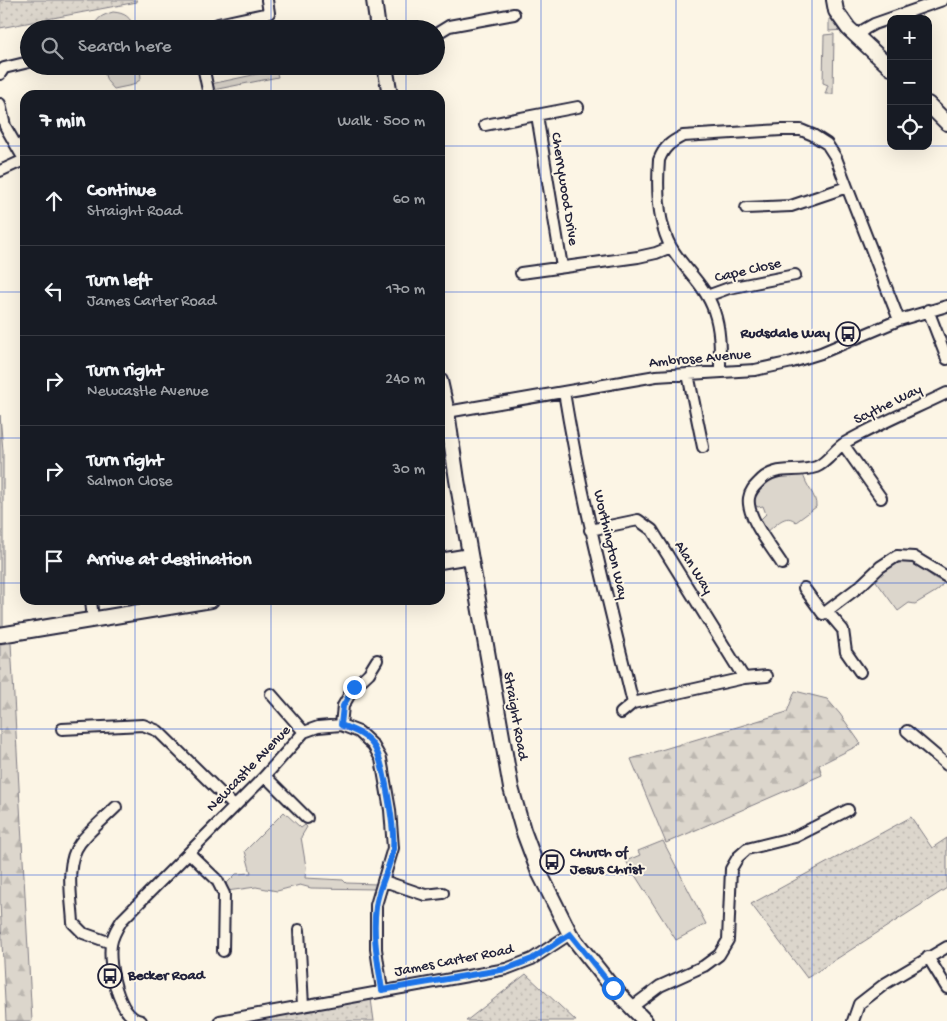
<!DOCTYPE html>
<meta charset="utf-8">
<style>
:root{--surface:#171b24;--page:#242831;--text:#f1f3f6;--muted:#9ea1a6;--line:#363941}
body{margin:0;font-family:"Gochi Hand",sans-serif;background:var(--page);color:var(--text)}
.controls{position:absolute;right:15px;top:15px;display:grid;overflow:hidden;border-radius:10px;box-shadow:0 5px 20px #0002}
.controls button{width:45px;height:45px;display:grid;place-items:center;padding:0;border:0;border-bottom:1px solid var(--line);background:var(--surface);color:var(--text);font:25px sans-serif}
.stop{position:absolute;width:15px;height:15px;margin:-11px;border:4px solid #1a73e8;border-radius:50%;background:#fff}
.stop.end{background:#1a73e8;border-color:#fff;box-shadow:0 1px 5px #0008}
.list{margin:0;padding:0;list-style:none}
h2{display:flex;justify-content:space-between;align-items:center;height:65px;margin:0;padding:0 20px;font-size:21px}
h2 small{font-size:16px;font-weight:400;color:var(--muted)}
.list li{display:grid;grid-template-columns:32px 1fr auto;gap:15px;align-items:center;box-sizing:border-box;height:90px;padding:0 20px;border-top:1px solid var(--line)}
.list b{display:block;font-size:19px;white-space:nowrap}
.list p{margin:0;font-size:16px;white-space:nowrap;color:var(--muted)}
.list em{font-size:16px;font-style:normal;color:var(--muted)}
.icon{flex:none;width:28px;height:28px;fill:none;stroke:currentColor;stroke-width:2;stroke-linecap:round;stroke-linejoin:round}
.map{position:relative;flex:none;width:947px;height:1021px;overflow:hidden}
.search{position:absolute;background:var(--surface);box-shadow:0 5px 20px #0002;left:20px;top:20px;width:425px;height:55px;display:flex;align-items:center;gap:12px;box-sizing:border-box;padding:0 18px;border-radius:28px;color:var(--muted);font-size:19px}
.panel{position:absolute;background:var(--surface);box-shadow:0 5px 20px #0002;left:20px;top:90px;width:425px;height:515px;border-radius:15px}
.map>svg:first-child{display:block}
</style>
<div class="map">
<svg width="947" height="1021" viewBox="0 0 947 1021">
<defs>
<pattern id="forest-firs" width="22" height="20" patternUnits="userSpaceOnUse" patternTransform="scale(1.25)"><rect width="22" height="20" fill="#dcd6cc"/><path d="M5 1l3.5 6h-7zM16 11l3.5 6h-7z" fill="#bcb7b0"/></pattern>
<pattern id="park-dots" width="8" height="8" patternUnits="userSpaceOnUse" patternTransform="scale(1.25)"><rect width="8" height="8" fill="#dcd6cc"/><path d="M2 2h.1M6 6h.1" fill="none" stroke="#bcb7b0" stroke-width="1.8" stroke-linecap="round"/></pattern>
</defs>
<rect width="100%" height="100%" fill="#fcf5e5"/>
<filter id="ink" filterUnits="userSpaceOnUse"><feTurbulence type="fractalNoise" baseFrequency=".02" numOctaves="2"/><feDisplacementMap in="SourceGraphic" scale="10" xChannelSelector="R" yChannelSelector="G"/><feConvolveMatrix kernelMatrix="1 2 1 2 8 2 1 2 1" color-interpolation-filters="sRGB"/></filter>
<g filter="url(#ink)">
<path fill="#dcd6cc" stroke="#7f7c84" d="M113,12C125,13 131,17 134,29H94C95,18 103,15 113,12Z
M832,17L844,30L829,31V19Z
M834,34L833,94H825L828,85L823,83L824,35Z
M102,66H140L141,79L133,85L114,89L107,81Z
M276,70L278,77L213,90L211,84Z
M803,473C805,486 817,495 816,507L796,522C786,512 776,525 767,532L760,520L766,514L763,506L758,507L753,504L756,491L768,477Z
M902,562C925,562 925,577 944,582L939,589L935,592L915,604L909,603L898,611L876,581C884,571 890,565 902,562Z
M284,812L301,828L305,825L307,827L301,837L306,867L305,878L343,880L346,883L377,884L376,889L311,888L300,885L277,891L256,887L227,891L226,884L236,874L251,873L245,851Z
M663,841L706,924L676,940L626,861L640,855L638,851Z"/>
<path fill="url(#forest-firs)" stroke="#7f7c84" d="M0,415L3,451V630H0Z
M11,643L32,1021H6L0,903V644Z
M795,691L827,699L840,714L861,744L819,765L822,775L666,843L631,759L787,712Z"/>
<path fill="url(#park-dots)" stroke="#7f7c84" d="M0,0H137V2L0,28Z
M911,817L932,848L947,838V888L807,978L751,904Z
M526,974L576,1021H466Z
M371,999L374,1021H244Z"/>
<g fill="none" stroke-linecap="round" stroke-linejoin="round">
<g stroke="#22223b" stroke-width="14">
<path id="street" d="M211,29L218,24L269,13L267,0
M436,34L449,26L514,14
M857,36L865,29L874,24L943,0
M54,66L55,67
M203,66L209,95
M0,74L4,68L29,62
M0,104L5,126L25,161
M537,115L562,267
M485,125L578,107
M0,171L24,160
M746,208L791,206L847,187
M521,273L638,257L656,253L671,247
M707,296L729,288L795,275
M928,310L947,359
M720,372C720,352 721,331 714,311C706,286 684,269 671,247C657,222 657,187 659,160C664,147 671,142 683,136L782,130H801L813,135L827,144L836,158L847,187L899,320
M688,374L703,447
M564,392C581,497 608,600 633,703
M447,412L656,376L755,370L792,362L821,353L899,320L947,306
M843,444L881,498
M590,530L638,520L652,530L744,678
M782,564C772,548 746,517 749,498C750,491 754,487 759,482C775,464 796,474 816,467C829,462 835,447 848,441C880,423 914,409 947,393
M804,588L823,614
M91,600L93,620
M860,672L846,652L843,630L827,611L860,586L880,567L897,556L914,557L947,577
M271,694L304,732
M621,713L633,703L744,678L767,676
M341,725L343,706L354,687L369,673L377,660
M62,729L143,725L158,731L234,806
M907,731L947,765
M265,776L307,818
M189,853L217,880L224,894L223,951
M384,881L425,895L443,893
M299,930L303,1006
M111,943L83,933L73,923C72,899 64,864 80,843C90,830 104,819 116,807
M928,957L947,988
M632,1007L660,986L704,966L719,955L728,940L731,869L738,857L747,849L795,837L848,810
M141,1021C118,1017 108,965 111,945C112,936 117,928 122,920L265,776L304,732L318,727L341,725L359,732L373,745L381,759L390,810L393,848L376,905V949L382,990
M220,1021L506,969L532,959L570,934
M853,1021L859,1004L886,983L947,947"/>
</g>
<g stroke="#22223b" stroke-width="18">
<path id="secondary" d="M374,0L378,29
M834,0L836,11L848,28L891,68
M385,66L390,95
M928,104L947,123
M440,381L447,412L457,480L511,788L523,830L538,870L570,934L613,988L645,1021
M440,561L470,556
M0,635L211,600"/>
</g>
<use href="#street" stroke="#fcf5e5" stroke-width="10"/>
<use href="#secondary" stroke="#fcf5e5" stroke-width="14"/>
</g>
</g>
<g fill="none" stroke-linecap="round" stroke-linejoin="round" filter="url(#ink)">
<path stroke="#1a73e8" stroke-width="6" d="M354,687L343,706L341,725C353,730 365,734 373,745C384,758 395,831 393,849C390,869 378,887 376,907C372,934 378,963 382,990L506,969L532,959L570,934L613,988"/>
</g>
<path fill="none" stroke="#1d4ed8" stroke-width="1" stroke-opacity="0.55" d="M135,0V29M271,0V29M406,0V29M541,0V1021M676,0V1021M812,0V1021M135,66V95M271,66V95M406,66V95M0,146H25M440,146H891M928,146H947M0,292H25M440,292H947M0,438H25M440,438H947M0,583H25M440,583H947M135,600V1021M271,600V1021M406,600V1021M0,729H947M0,875H947"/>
<defs>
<g id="bus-ring" transform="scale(1.25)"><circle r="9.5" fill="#fcf5e5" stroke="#22223b" stroke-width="1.5"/><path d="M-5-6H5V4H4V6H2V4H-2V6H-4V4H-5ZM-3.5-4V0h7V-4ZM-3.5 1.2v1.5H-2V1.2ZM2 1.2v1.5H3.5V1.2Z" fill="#22223b"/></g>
</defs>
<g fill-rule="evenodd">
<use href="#bus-ring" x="848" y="334"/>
<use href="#bus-ring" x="552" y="862"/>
<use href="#bus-ring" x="110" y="976"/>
</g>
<g text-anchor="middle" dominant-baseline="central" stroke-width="4" stroke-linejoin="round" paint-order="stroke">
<g font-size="15" fill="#22223b" stroke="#fcf5e5">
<text transform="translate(564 189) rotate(81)">Cherrywood Drive</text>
<text transform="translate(748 271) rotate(-13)">Cape Close</text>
<text transform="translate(700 359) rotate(-5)">Ambrose Avenue</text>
<text transform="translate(888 405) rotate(-26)">Scythe Way</text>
<text transform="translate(610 545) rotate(77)">Worthington Way</text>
<text transform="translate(693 568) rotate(58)">Alan Way</text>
<text transform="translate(515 716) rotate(80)">Straight Road</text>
<text transform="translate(249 769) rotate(-46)">Newcastle Avenue</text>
<text transform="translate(454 961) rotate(-11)">James Carter Road</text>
</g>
<g font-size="15" font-weight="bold" fill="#22223b" stroke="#fcf5e5" text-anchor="start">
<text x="830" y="334" text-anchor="end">Rudsdale Way</text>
<text x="570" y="853">Church of<tspan x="570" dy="17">Jesus Christ</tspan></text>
<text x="128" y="976">Becker Road</text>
</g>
</g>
</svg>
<div class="controls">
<button>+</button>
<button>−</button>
<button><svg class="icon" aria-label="locate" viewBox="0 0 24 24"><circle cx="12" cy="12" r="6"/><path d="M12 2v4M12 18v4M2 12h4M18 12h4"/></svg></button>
</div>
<div class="stop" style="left:613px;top:988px"></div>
<div class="stop end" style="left:354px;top:687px"></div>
<div class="search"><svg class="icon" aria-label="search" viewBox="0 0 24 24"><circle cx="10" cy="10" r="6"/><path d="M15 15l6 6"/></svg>Search here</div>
<section class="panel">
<h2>7 min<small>Walk · 500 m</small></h2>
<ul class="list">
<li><svg class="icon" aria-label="ahead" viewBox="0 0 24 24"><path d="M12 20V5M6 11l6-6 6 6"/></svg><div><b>Continue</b><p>Straight Road</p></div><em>60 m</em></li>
<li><svg class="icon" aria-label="left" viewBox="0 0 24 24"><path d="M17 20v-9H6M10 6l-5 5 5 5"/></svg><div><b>Turn left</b><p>James Carter Road</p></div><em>170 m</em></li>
<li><svg class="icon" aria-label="right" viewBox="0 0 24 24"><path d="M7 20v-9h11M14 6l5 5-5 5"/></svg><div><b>Turn right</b><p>Newcastle Avenue</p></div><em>240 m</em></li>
<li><svg class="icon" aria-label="right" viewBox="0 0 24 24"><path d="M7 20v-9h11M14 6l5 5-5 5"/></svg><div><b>Turn right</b><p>Salmon Close</p></div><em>30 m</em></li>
<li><svg class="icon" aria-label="arrive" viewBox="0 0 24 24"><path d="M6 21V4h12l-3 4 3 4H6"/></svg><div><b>Arrive at destination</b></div></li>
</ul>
</section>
</div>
